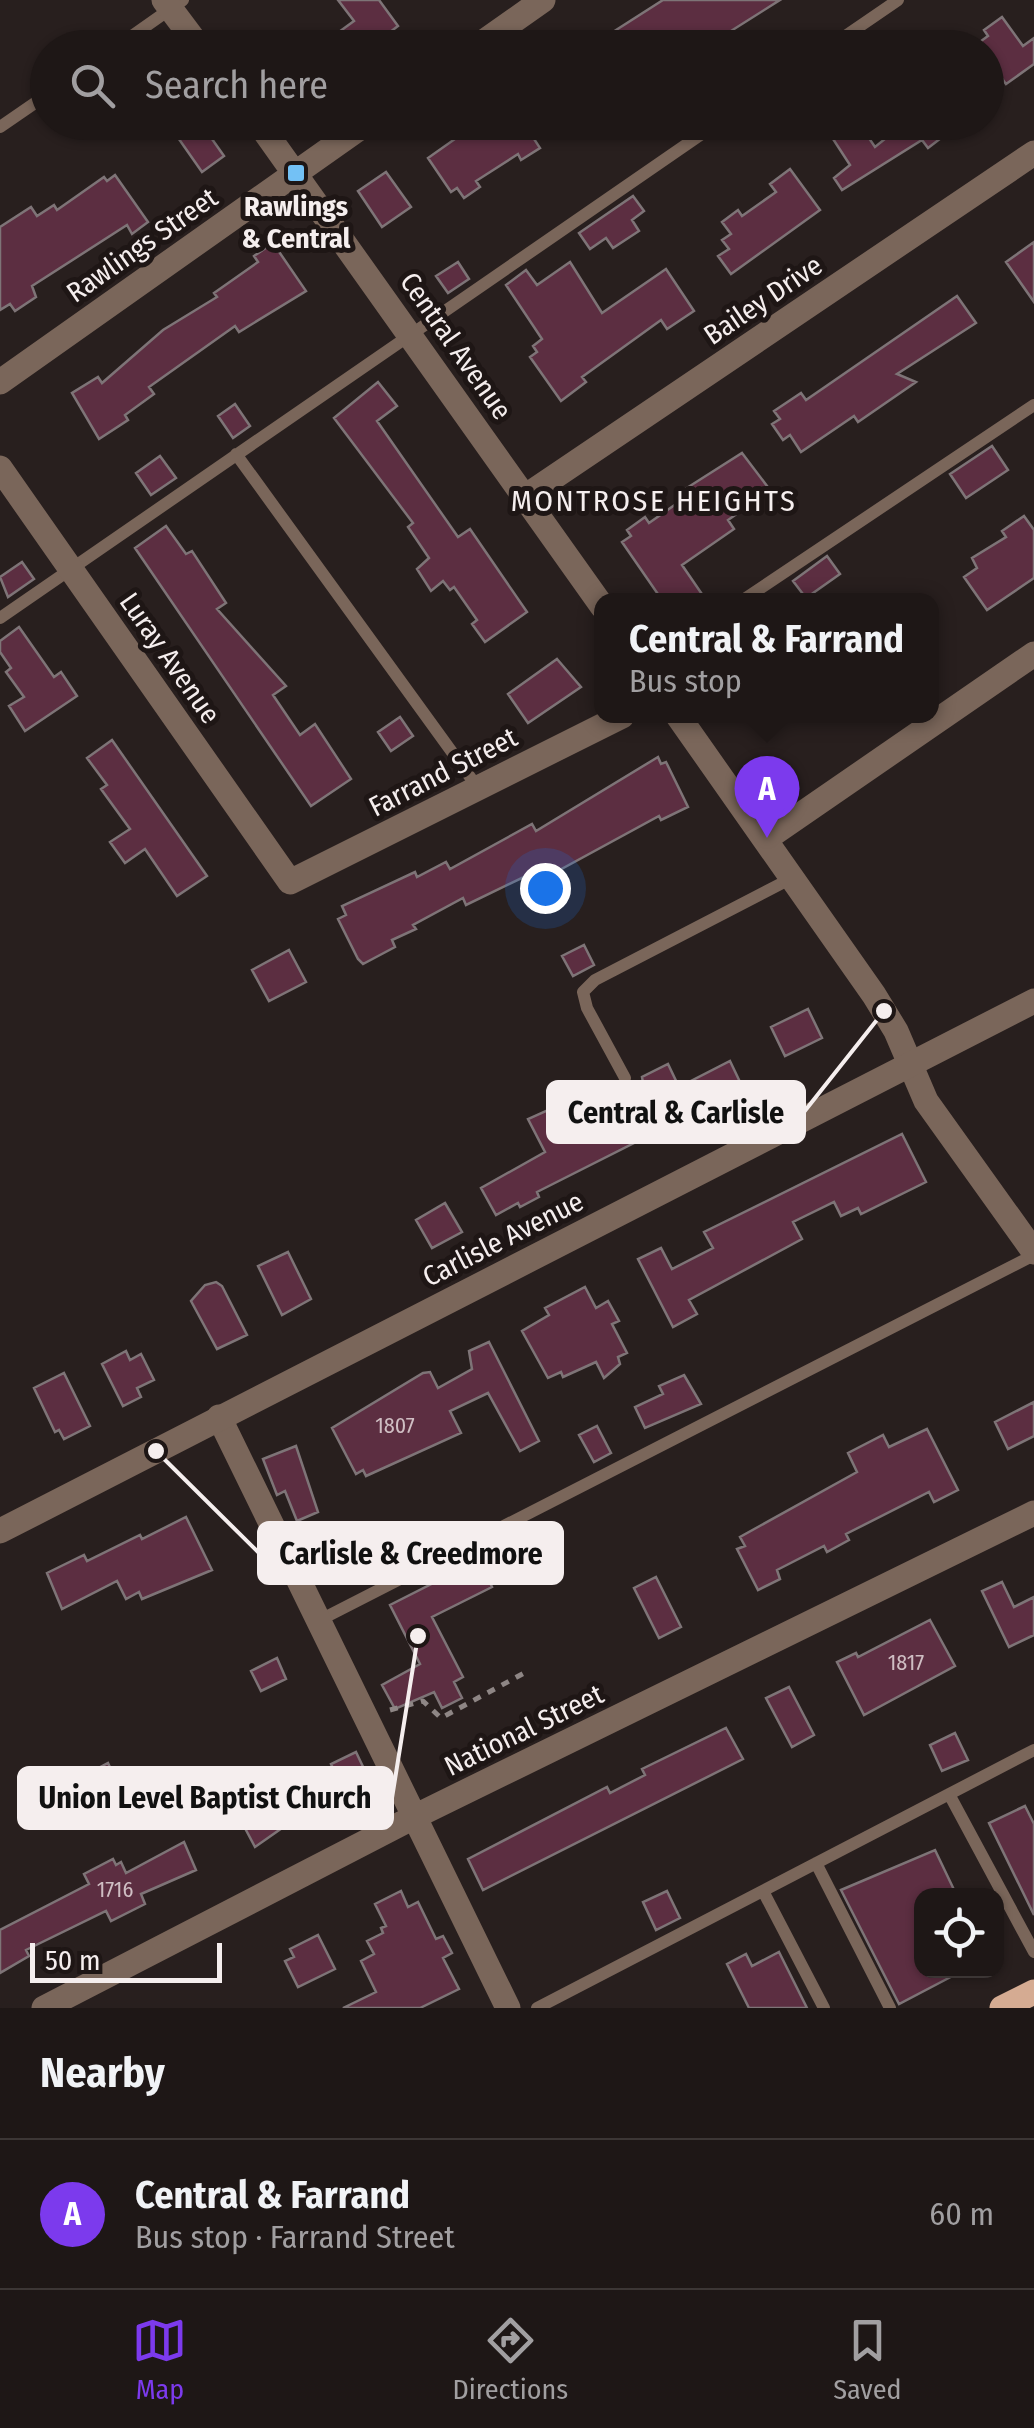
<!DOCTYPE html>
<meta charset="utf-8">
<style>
:root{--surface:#1e1716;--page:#26201f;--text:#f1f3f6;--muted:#a19fa1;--line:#3c3635;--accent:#7c3aed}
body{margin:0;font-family:"Fira Sans Condensed",sans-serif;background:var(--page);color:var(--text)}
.controls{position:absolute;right:30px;bottom:30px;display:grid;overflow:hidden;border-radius:20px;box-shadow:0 2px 8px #0004}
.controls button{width:90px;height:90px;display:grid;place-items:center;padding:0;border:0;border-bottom:2px solid var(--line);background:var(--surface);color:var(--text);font:50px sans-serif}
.scale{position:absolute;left:30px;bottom:25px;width:192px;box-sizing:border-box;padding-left:10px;border:5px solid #f5eeee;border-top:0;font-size:28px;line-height:35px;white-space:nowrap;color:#f5eeee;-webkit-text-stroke:8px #1e1615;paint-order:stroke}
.you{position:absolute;left:545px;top:888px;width:35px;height:35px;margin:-25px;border:8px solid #fff;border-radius:50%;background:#1a73e8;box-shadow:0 0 0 15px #1a73e833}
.badge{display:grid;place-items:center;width:65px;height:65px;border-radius:50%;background:var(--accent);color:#fff;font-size:32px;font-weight:700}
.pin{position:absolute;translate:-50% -82px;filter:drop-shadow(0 2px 5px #0008)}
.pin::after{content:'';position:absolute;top:52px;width:35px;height:30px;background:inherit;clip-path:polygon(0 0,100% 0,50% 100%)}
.popup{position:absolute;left:594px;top:593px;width:345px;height:130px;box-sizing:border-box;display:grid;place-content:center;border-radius:20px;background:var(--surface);filter:drop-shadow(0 2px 8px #0005);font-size:32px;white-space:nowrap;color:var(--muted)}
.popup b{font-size:38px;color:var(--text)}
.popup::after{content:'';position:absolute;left:50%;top:100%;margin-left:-20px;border:20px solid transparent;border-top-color:var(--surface)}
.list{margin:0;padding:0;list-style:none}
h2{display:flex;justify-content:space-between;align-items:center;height:130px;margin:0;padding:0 40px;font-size:42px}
h2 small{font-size:32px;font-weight:400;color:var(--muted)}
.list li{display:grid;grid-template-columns:65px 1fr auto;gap:30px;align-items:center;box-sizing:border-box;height:150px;padding:0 40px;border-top:2px solid var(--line)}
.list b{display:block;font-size:38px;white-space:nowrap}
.list p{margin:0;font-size:32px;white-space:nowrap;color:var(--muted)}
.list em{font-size:32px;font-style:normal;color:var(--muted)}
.icon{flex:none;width:55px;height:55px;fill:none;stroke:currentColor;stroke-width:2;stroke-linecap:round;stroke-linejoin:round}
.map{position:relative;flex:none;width:1034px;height:2008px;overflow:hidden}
.search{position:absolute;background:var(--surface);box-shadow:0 2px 8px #0004;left:30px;right:30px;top:30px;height:110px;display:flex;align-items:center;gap:25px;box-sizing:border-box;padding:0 35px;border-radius:55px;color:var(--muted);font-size:38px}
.sheet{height:280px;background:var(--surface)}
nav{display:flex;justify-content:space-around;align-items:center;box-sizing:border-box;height:140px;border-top:2px solid var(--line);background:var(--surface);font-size:28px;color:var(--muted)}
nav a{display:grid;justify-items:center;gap:5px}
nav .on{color:var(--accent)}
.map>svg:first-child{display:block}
</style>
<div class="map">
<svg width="1034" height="2008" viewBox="0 0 1034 2008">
<rect width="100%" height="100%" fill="#281f1e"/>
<path fill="#5c2e41" stroke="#7e7477" stroke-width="2.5" d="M338,0H379L398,26L369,48H317L354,21Z
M663,0H780L704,48H588Z
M1002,17L1023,46L1034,38V64L1006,84L986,57V48L977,44L988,36L984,30Z
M167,122H200L224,156L202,172Z
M479,122H523L540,148L521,160L518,154L476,181L480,187L464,198L457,188L451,192L428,158Z
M822,122H858L875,147L906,122H962L928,148L922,140L842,190L834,178L850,165Z
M790,169L820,210L731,274L718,256L729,249L722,240L731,234L722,222L738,210L742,216L776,192L770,184Z
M386,172L411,207L382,227L358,191Z
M115,175L148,222L132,234L127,225L32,286L36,297L15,311L10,304L0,310V227L31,207L37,216L54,205L57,210L104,177L107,181Z
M633,196L644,211L632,220L639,231L613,248L606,238L590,249L579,233Z
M1034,242V302L1006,262Z
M273,243L306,291L239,332L235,326L149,387L154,394L125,415L128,420L99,439L72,393L98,377L102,383L163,330L217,297L214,293L258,262L254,256Z
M458,262L469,279L448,293L436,276Z
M570,262L602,313L666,269L694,311L667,329L661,320L582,377L586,382L561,401L530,357L537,352L533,346L542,339L506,285L526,270L537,285Z
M957,296L976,323L897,374L916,382L858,422L854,416L801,452L790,435L783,440L772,424L780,419L774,411L801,393L806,400Z
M378,382L397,406L377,421L458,537L470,529L527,612L485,642L472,624L477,620L454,587L450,590L443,581L431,591L417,569L429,558L408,527L413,523L334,418Z
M235,404L250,426L233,438L218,416Z
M992,446L1008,470L966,498L950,474Z
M742,453L767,486L751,497L754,502L728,520L734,529L682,565L706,600H662L622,542L631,536L627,530L645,517L649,523L686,497L682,491Z
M160,456L176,478L151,495L136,473Z
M1024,516L1034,530V578L987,610L964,577L977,568L972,558L1006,537L1002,531Z
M166,526L186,554L192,551L226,603L217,609L286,686L273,695L300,735L315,724L351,779L311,806L135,548Z
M827,556L840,574L806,598L793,581Z
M22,562L34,579L8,597L0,577Z
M19,627L54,677L61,672L77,696L25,731L9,706L24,697L6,672L11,668L0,652V641Z
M557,659L581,687L528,723L508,694Z
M400,717L413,736L391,751L378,732Z
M112,740L207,876L177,896L145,849L125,863L110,842L130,829L101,789L107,785L87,758Z
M658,757L661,764L666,762L688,807L661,820L659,816L532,885L528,875L466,905L463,898L413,925L416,929L392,940L395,947L363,964L358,959L338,919L346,915L342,906L415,872L417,877L446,862L450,869L532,824L536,831Z
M584,945L594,965L573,976L562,956Z
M289,950L306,982L269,1001L252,970Z
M808,1009L822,1038L785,1056L771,1027Z
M730,1061L740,1082L735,1085L737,1089L692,1112L697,1122L668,1136L664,1128L537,1192L539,1197L520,1207L518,1203L496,1215L481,1188L545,1152L528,1119L568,1101L579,1122L644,1088L642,1077L668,1064L679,1087Z
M902,1134L926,1182L861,1214L858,1208L841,1216L834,1202L793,1222L802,1239L689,1300L697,1314L673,1327L638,1259L661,1248L672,1269L713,1248L704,1232Z
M445,1203L462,1232L432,1248L416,1220Z
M288,1252L311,1299L282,1315L258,1266Z
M216,1282L222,1286L247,1335L217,1349L191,1301L205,1285Z
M585,1287L596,1308L608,1301L619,1321L612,1324L627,1353L618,1357L620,1364L604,1378L596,1362L563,1377L561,1372L548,1378L522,1331L549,1315L545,1308Z
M489,1342L539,1441L520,1451L488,1393L450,1411L461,1433L366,1476L363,1470L356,1474L332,1428L423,1373L430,1372L438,1388L472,1369L469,1351Z
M126,1351L130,1360L141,1354L154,1380L137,1388L141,1397L123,1406L102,1364Z
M64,1373L90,1426L64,1439L59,1430L55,1432L34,1388Z
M684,1375L701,1404L645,1428L635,1407L663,1394L659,1386Z
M1034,1402V1436L1008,1449L995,1422Z
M597,1426L611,1453L594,1462L579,1435Z
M927,1429L958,1490L934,1502L929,1492L846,1534L849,1540L827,1552L824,1546L777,1570L780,1579L758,1590L737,1549L745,1546L740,1537L857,1472L848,1453L883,1435L889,1447Z
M296,1446L318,1512L297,1521L285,1491L277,1495L263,1459Z
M186,1517L212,1570L142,1599L139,1592L126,1599L117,1581L62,1609L47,1573L84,1555L87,1561L140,1535L142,1539Z
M479,1560L492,1587L432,1617L463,1677L454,1682L462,1698L442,1708L434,1692L395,1709L382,1685L420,1664L390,1605Z
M656,1577L681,1627L659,1638L634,1588Z
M1002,1582L1014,1607L1034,1597V1635L1009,1647L982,1591Z
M930,1620L955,1666L864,1715L837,1662L856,1653L858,1657Z
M277,1658L286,1679L261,1691L251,1671Z
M789,1687L814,1735L792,1747L766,1698Z
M726,1728L743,1759L483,1890L468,1859L607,1787L610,1793L645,1775L642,1769Z
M955,1733L968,1760L942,1771L930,1745Z
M356,1752L375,1792L350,1804L331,1764Z
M108,1763L121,1791L100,1801L87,1774Z
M234,1782L244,1801L202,1820L193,1800Z
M277,1794L292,1821L255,1847L238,1815Z
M1025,1806L1034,1824V1915L989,1823Z
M184,1842L196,1870L141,1894L145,1904L111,1921L106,1911L26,1950L29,1956L0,1973V1930L89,1884L84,1874L113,1859L116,1865L121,1862L126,1873Z
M935,1850L957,1896H922V1970H964L899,2004L841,1890Z
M401,1891L408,1907L418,1902L436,1939L443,1936L452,1953L443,1958L459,1989L420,2008H343L376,1992L361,1961L374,1954L367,1941L383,1933L381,1928L386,1926L375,1904Z
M667,1891L680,1918L656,1930L643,1902Z
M318,1935L335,1969L298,1987L285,1961L294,1957L290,1949Z
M779,1952L807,2008H749L727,1964L746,1954L752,1966Z"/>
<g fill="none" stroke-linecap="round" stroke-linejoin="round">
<path stroke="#8e8685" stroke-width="5" stroke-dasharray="8 8" stroke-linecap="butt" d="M390,1710L423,1701L441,1718L526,1672"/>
<path stroke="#7a665a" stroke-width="12" d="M115,48L183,0
M828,48L898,0
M0,127L48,94
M236,454L478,788
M743,600L1034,405
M0,618L719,122
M625,1078L587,1008L583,992L595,980L792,878
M318,1621L1034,1255
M949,1794L1034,1952
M816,1863L890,2008
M763,1891L824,2008
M537,2008L1034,1750"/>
<path stroke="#7a665a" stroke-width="25" d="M164,0L200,48
M475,48L543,0
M258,122L602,606
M0,382L368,122
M0,468L290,882L622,716
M526,496L1034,153
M678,716L874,995L896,1031L926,1101L1034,1252
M767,838L1034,654
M219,1417L508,2008
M44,2008L414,1817L1034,1513"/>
<path stroke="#7a665a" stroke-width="25" d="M0,1531L1034,1001"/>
<path stroke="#d5ab92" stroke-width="25" d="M1002,2008L1034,1992"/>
</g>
<rect fill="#73c1f5" stroke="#1e1615" stroke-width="4" x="286" y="163" width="20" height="20" rx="5"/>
<g text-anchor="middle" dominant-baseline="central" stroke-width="10" stroke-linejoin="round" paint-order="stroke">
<g font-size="22" fill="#cfbec3">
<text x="395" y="1425">1807</text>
<text x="906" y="1662">1817</text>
<text x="115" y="1889">1716</text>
</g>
<g font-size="28" font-weight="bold" fill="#f5eeee" stroke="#1e1615">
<text x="296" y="206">Rawlings<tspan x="296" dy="32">&amp; Central</tspan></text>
</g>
<g font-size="28" fill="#f5eeee" stroke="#1e1615">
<text transform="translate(142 245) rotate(-35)">Rawlings Street</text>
<text transform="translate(763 300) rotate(-34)">Bailey Drive</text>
<text transform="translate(456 346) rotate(55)">Central Avenue</text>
<text transform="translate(170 658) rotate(55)">Luray Avenue</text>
<text transform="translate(443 772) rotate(-27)">Farrand Street</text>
<text transform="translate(503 1239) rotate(-27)">Carlisle Avenue</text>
<text transform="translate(524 1730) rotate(-26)">National Street</text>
</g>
<g font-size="30" letter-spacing="2.5" fill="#f5eeee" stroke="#1e1615">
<text x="654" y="501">MONTROSE HEIGHTS</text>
</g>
</g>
<path fill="none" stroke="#f5eeee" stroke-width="4" d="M884 1011L804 1112M156 1451L259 1553M418 1636L392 1798"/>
<g fill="#f5eeee" stroke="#1e1615" stroke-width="4">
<circle cx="884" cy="1011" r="10"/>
<circle cx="156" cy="1451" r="10"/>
<circle cx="418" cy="1636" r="10"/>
</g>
<g fill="#f5eeee" stroke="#f5eeee" stroke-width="4">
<rect x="548" y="1082" width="256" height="60" rx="10"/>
<rect x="259" y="1523" width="303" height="60" rx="10"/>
<rect x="19" y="1768" width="373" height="60" rx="10"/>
</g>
<g font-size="30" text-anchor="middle" font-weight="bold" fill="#111">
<text x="676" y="1123">Central &amp; Carlisle</text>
<text x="411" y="1564">Carlisle &amp; Creedmore</text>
<text x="205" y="1808">Union Level Baptist Church</text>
</g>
</svg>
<div class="controls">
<button><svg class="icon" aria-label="locate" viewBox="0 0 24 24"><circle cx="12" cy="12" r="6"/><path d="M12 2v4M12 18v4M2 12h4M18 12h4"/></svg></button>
</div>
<div class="scale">50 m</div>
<div class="you"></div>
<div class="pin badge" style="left:767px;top:838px">A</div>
<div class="popup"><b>Central &amp; Farrand</b>Bus stop</div>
<div class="search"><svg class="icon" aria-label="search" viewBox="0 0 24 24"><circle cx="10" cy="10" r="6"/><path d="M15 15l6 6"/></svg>Search here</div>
</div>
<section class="sheet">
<h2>Nearby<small></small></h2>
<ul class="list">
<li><span class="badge">A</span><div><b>Central &amp; Farrand</b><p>Bus stop · Farrand Street</p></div><em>60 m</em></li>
</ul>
</section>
<nav>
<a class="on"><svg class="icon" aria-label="map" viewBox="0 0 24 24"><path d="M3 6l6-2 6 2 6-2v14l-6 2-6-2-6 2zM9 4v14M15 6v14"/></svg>Map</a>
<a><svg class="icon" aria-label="directions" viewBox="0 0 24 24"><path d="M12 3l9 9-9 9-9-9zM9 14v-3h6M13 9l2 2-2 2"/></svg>Directions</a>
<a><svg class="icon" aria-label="saved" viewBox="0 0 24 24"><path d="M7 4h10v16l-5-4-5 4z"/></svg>Saved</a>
</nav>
